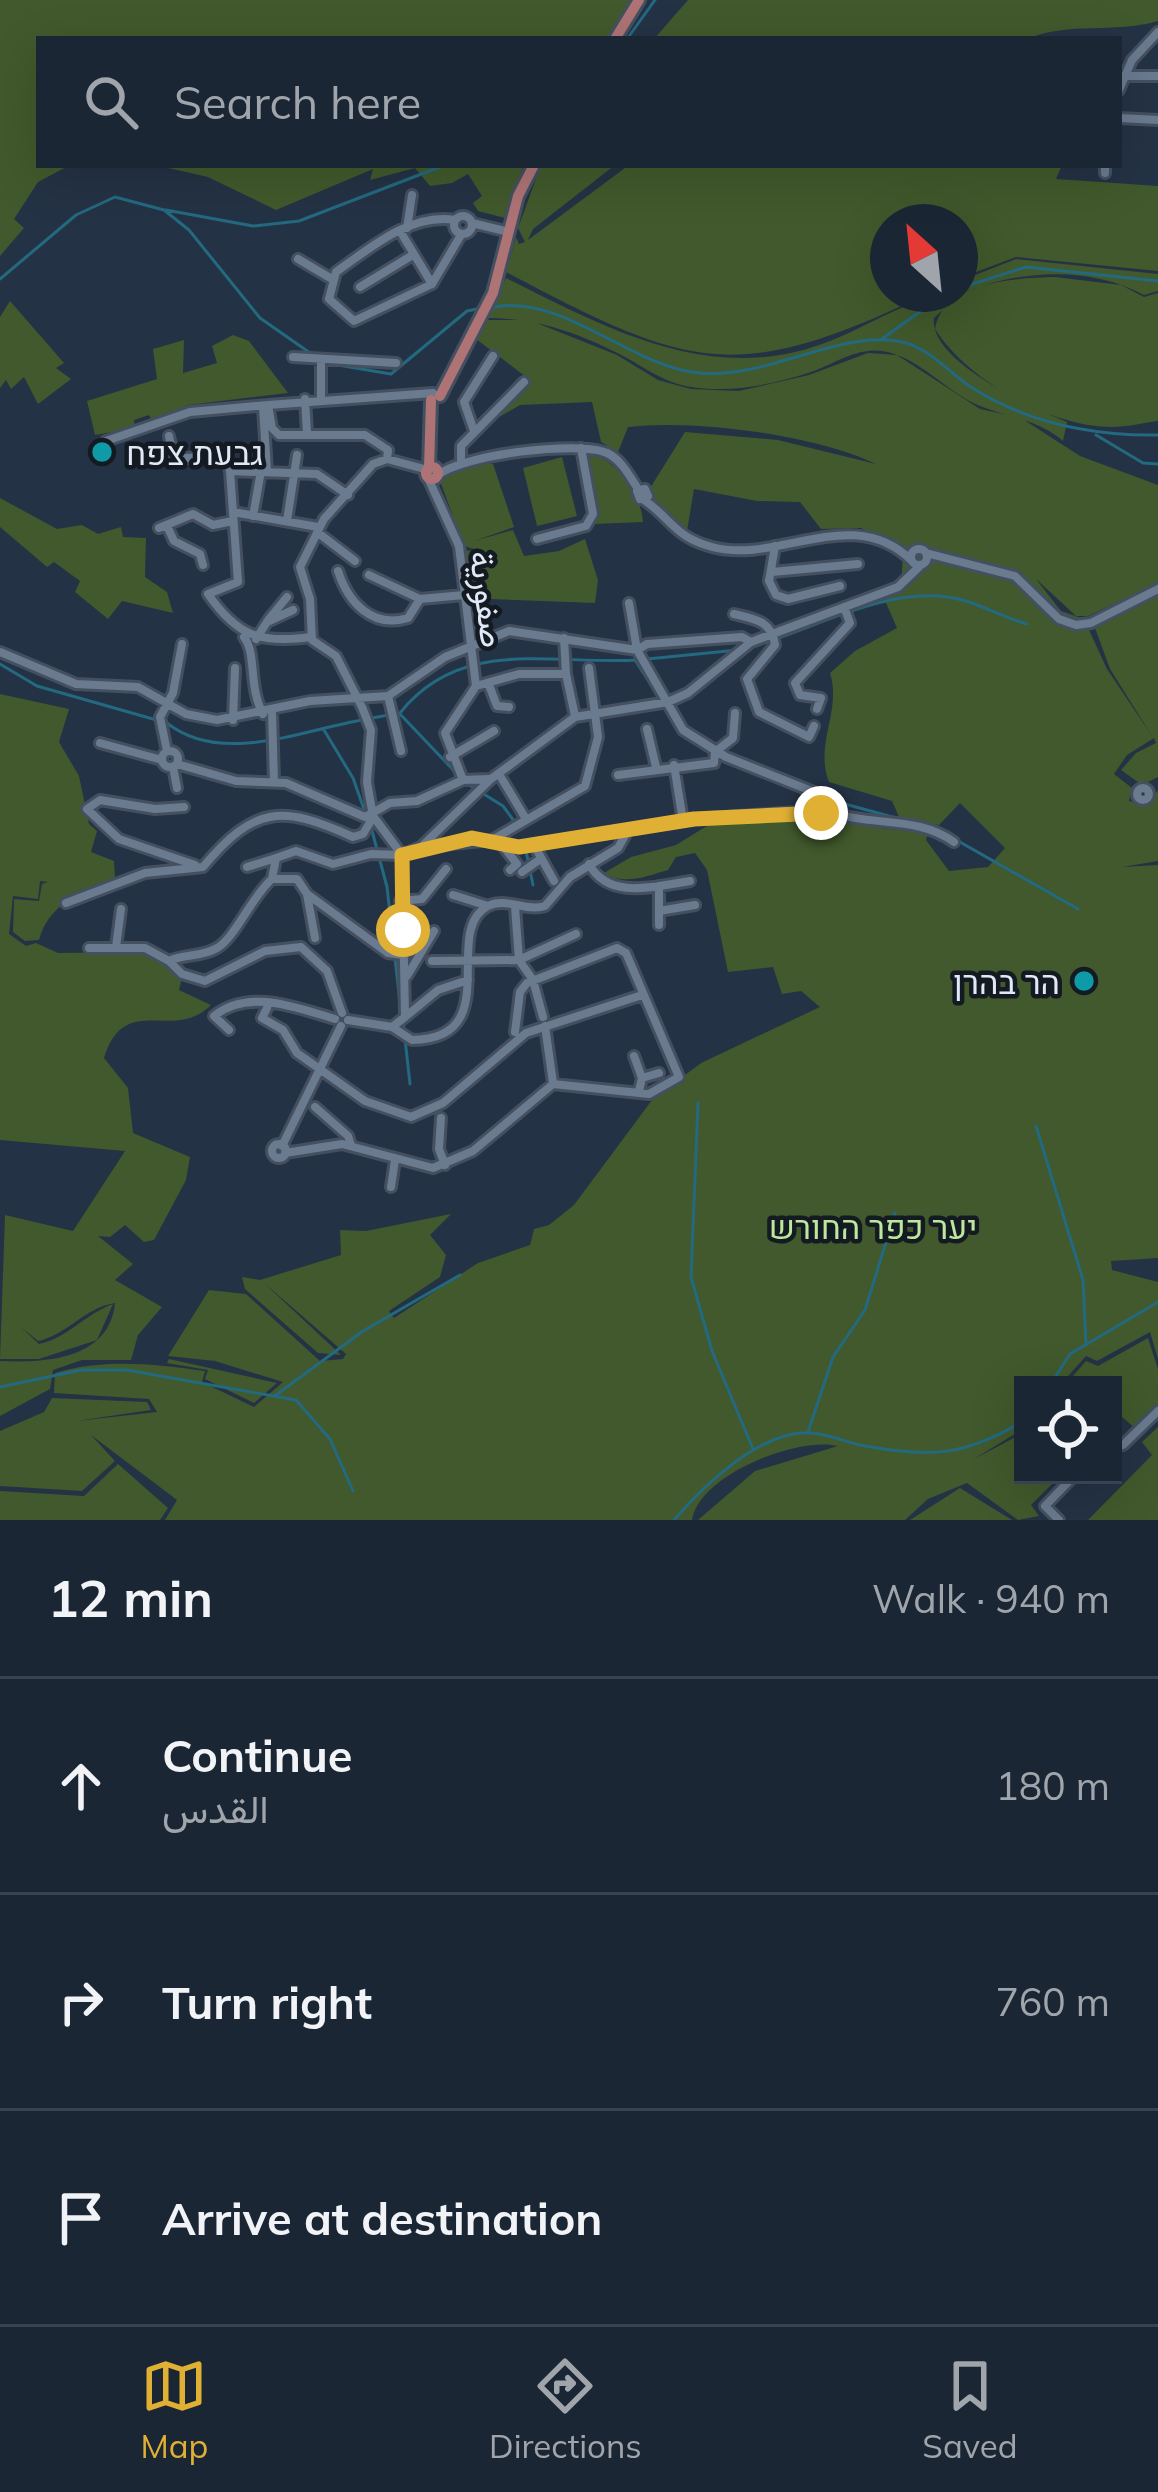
<!DOCTYPE html>
<meta charset="utf-8">
<style>
:root{--surface:#1b2634;--page:#242e3c;--text:#f1f3f6;--muted:#a0a5ac;--line:#39434f;--accent:#e0b034}
body{margin:0;font-family:Mulish,Vazirmatn,Heebo,sans-serif;background:var(--page);color:var(--text)}
.controls{position:absolute;right:36px;bottom:36px;display:grid;overflow:hidden;border-radius:0px;box-shadow:0 12px 48px #0002}
.controls button{width:108px;height:108px;display:grid;place-items:center;padding:0;border:0;border-bottom:3px solid var(--line);background:var(--surface);color:var(--text);font:60px sans-serif}
.compass{position:absolute;left:870px;top:204px;width:108px;height:108px;border-radius:50%;background:var(--surface);box-shadow:0 12px 48px #0002;rotate:333deg}
.stop{position:absolute;width:36px;height:36px;margin:-27px;border:9px solid #e0b034;border-radius:50%;background:#fff}
.stop.end{background:#e0b034;border-color:#fff;box-shadow:0 3px 12px #0008}
.list{margin:0;padding:0;list-style:none}
h2{display:flex;justify-content:space-between;align-items:center;height:156px;margin:0;padding:0 48px;font-size:51px}
h2 small{font-size:39px;font-weight:400;color:var(--muted)}
.list li{display:grid;grid-template-columns:78px 1fr auto;gap:36px;align-items:center;box-sizing:border-box;height:216px;padding:0 48px;border-top:3px solid var(--line)}
.list b{display:block;font-size:45px;white-space:nowrap}
.list p{margin:0;font-size:39px;white-space:nowrap;color:var(--muted)}
.list em{font-size:39px;font-style:normal;color:var(--muted)}
.icon{flex:none;width:66px;height:66px;fill:none;stroke:currentColor;stroke-width:2;stroke-linecap:round;stroke-linejoin:round}
.map{position:relative;flex:none;width:1158px;height:1520px;overflow:hidden}
.search{position:absolute;background:var(--surface);box-shadow:0 12px 48px #0002;left:36px;right:36px;top:36px;height:132px;display:flex;align-items:center;gap:30px;box-sizing:border-box;padding:0 42px;border-radius:0px;color:var(--muted);font-size:45px}
.sheet{height:804px;background:var(--surface)}
nav{display:flex;justify-content:space-around;align-items:center;box-sizing:border-box;height:168px;border-top:3px solid var(--line);background:var(--surface);font-size:33px;color:var(--muted)}
nav a{display:grid;justify-items:center;gap:6px}
nav .on{color:var(--accent)}
.map>svg:first-child{display:block}
</style>
<div class="map">
<svg width="1158" height="1520" viewBox="0 0 1158 1520">
<rect width="100%" height="100%" fill="#243245"/>
<path fill="#41592c" d="M0,0H634L607,39H39V165H70L38,182L14,219L24,228L0,256Z
M688,0H1158V21C1114,34 1070,21 1027,39H654Z
M155,165H524L505,218L478,211L473,203L482,196L468,174L452,183L430,186L415,168L370,180L373,169L276,210L208,177Z
M541,165H615L533,229L528,240L629,165H1062L1056,179L1158,186V271L1016,257L960,278V222H888V294H927C735,386 689,369 506,272L516,237L519,244L525,242L518,228Z
M1016,259L1158,274V291L1144,295C1088,265 1017,270 960,294V281Z
M1055,277L1121,285L1144,297L1158,293V421C1143,423 1127,427 1111,427C1051,427 967,380 935,329C942,281 1018,278 1055,277Z
M506,278C606,328 709,385 822,344C868,328 911,294 960,294L934,318C928,361 1033,408 1067,422L1063,441C1037,419 1010,418 980,406C942,391 911,346 868,351C847,353 828,367 808,373C771,385 729,393 691,387C665,383 647,369 625,357C580,333 537,318 486,318Z
M10,301L64,363L56,368L71,379L38,404L24,377L11,389L6,380L0,388V317Z
M487,320H529L617,355L658,380L691,389L739,391L809,375L868,353L897,355L980,409L1021,418L1080,456L1158,485V583L1088,616H1076L1036,579L1061,611L1084,619L1107,669L1152,736L1110,669L1095,628L1158,595V777L1142,785L1121,770L1136,753L1156,743L1154,738L1127,755L1114,774L1132,788L1129,801L1147,806L1158,790V861L1122,867L1158,865V1258L1111,1261L1112,1270L1158,1282V1359L1150,1332L1097,1361L1086,1356L1060,1385H1023V1429L974,1459L1023,1433V1475H1061L1031,1505L1039,1516L1018,1520L967,1483L928,1499L905,1520H698L755,1471L838,1446C798,1436 699,1475 692,1520H165L177,1500L91,1435L115,1461L82,1491L0,1486V1431L44,1412L52,1398L147,1402L151,1410L76,1421L157,1412L149,1399L54,1393L55,1373C104,1358 155,1364 205,1371L202,1382L254,1407L283,1382L215,1361L168,1356L209,1290L246,1294L320,1361L343,1359L346,1354L263,1282L341,1355L318,1353L245,1289L242,1277L260,1280L341,1255L340,1230L366,1231L451,1214L430,1235L446,1255L440,1277L389,1311L394,1318L478,1263L530,1245L534,1229L549,1225L574,1205L652,1100L701,1063L820,1007L801,991L782,994L773,967L728,972L707,870L695,853L676,857L668,870C647,876 624,886 604,873L631,857L676,845L715,821L827,817L886,829L929,830L926,840L949,871L988,867L1005,848L960,803L939,825L899,817L892,801L829,782C814,744 842,711 830,673L855,651L897,628L883,596L901,586L903,554L861,528L821,529L800,502L757,501L694,489L687,531L672,523L647,493L685,432L778,440L876,464C815,435 695,419 628,427L618,452L601,442L592,402L520,405L482,427L530,380L476,339Z
M233,335L249,341L288,393L188,405L153,423L149,415L134,420L135,428L95,435L87,401L157,379L153,349L184,340L183,373L217,363L212,346Z
M586,451C616,459 641,493 643,522L594,524L598,512Z
M562,457L577,516L537,526L523,468Z
M470,463L493,464L514,527L474,541L513,530L524,556L559,551L585,539L598,580L595,603L466,598L462,550L484,552L464,546L440,481L444,473Z
M0,498L57,529L82,525L98,534L121,527L123,537L146,538L145,577L167,592L173,613L122,601L108,619L75,592L80,581L54,562L47,567L0,527Z
M0,694L69,709L59,742L79,776L89,824L97,831L91,852L114,861L115,878C80,892 49,904 39,940L25,941L13,932L14,899L39,901L42,884L48,882L40,881L38,899L13,896L9,934L26,946L36,943L58,953L145,952L182,978L179,990L211,1005C173,1043 125,991 104,1058L128,1088L133,1133L190,1157L186,1180L154,1240L144,1242L125,1225L110,1237L98,1236L133,1264L115,1280L162,1307L138,1335L131,1360H82L53,1370L50,1389L0,1416V1361C45,1363 109,1360 115,1303C84,1308 67,1335 38,1341L21,1327L39,1344C66,1339 85,1314 113,1304L97,1340L39,1359H0L5,1215L73,1231L125,1151L0,1140Z
M1148,1338L1158,1369V1404L1136,1429L1121,1416L1113,1423V1385H1065L1086,1361L1098,1366Z
M169,1359L277,1383L254,1403L205,1379L208,1370L167,1363Z
M1158,1427V1520H1088L1152,1455L1142,1442Z
M118,1464L168,1508L160,1520H0V1491L84,1496Z
M960,1488L1012,1520H910Z"/>
<g fill="none" stroke-linecap="round" stroke-linejoin="round">
<path stroke="#236980" stroke-width="3" d="M627,39L655,0
M166,210L253,226L299,221L445,165
M0,279L76,215L115,197L164,210L189,230L260,318L313,355
M960,288L1026,267L1158,281
M493,307C565,294 630,367 700,373C767,380 846,326 906,343C933,351 951,375 974,389C1029,423 1094,436 1158,435
M883,338L945,294
M326,363L391,374L467,311L477,309
M1096,435L1143,463L1158,464
M748,648C810,631 881,588 947,597C974,600 1001,617 1027,624
M647,659L738,650
M635,660L680,730
M0,664L37,686L167,723C221,766 303,730 362,720
M400,714L459,776
M372,718L400,713C461,636 552,665 637,660
M324,730L353,778L365,812
M734,764L808,794
M466,783L503,806L514,821
M823,798L907,821
M371,827L387,887L401,1012
M944,833L1078,909
M526,851L533,885
M403,1021L410,1084
M698,1103L691,1277L712,1351L753,1449
M1036,1126L1083,1280L1086,1345
M1050,1385L1070,1354L1158,1302
M0,1387L81,1370H127L296,1400L330,1439L353,1491
M276,1395L363,1331L460,1275
M808,1432L833,1357L865,1310L895,1213
M674,1520C703,1486 762,1429 811,1433C829,1434 847,1443 865,1446C931,1458 965,1456 1023,1421"/>
<g stroke="#445060" stroke-width="14">
<path id="minor" d="M1124,76H1158
M1119,90L1132,60L1158,32
M1119,118L1158,120
M1105,173V165
M454 225a9 9 0 1 1 18 0a9 9 0 1 1-18 0Z
M472,223L509,232
M407,228L412,195
M400,231L432,284L354,321L329,299L336,272C370,248 412,212 455,220
M298,259L332,279
M432,284L461,235
M360,287L411,256
M293,357L396,363
M321,360V398
M305,399L307,433
M268,405L433,393
M263,407L267,471
M474,431L464,402L493,356
M169,436L174,459L226,455L230,471L317,474L348,495
M106,441L190,412L268,405L272,428L279,435H365L388,450L387,459
M461,460V446L524,382
M230,471L238,582L208,594C237,636 260,644 311,637
M438,475C462,455 578,440 607,453C622,460 630,477 638,489
M428,478L459,546L476,686L445,733L463,780
M645,489L648,496L640,499L637,491Z
M644,500C671,518 674,537 712,547C779,565 852,502 912,561
M233,512L318,527
M253,516L261,471
M287,521L297,455
M167,526L174,541L200,554L203,565
M159,528L193,514L213,525L233,521
M317,532L355,561
M537,539L586,526L593,514L581,448
M775,546L769,581L776,595L788,599L840,586
M911 557a8 8 0 1 1 16 0a8 8 0 1 1-16 0Z
M926,553L1015,576L1059,619L1076,625L1091,623L1158,589
M338,571C348,602 372,629 408,618L420,599
M772,572L858,564
M369,575L420,599L464,595
M734,614C755,619 772,621 775,645L747,679L759,712L809,737L814,726
M269,619L287,597
M244,637C257,654 248,686 263,714
M564,638L566,674
M256,639L267,622L293,610
M0,652L76,684L138,687L186,714L217,720L310,701L388,696L445,657L509,631L637,650L647,644L742,637L751,642
M489,685L497,706L509,707
M476,686L519,674H566L575,716
M388,696L401,751
M817,709L821,698L800,695L795,683L850,623L844,607
M272,712L274,782
M233,720L235,668
M647,729L656,767
M100,743L162,760
M162 759a8 8 0 1 1 16 0a8 8 0 1 1-16 0Z
M167,751L160,717L173,693L182,644
M450,757L494,731
M177,764L236,781L286,783L365,817L390,803L417,801L463,780L489,779
M674,765L683,821
M173,767L177,788
M499,774L526,819
M618,775L714,763L715,752L733,738L735,713
M1137 794a6 6 0 1 1 12 0a6 6 0 1 1-12 0Z
M184,807L155,809L100,800L87,809L119,839L195,865
M826,810C869,828 915,814 954,842
M492,840L519,847L695,819L826,810L819,794L726,757L683,730L637,650L629,603
M534,845L554,881
M503,846L517,864L510,870
M421,847L492,840L585,786L598,737L589,668
M589,864C609,901 656,886 690,881
M247,867L276,858
M522,872L539,860
M659,886V925
M307,894L315,938
M453,895L488,906
M400,901L422,899L446,869
M66,903L145,873L203,867C255,805 282,805 353,837L363,834L372,819
M515,907L519,960L533,980L543,1017
M659,911L695,905
M116,947L121,909
M89,948H145L169,961C184,954 202,957 217,948C235,938 252,896 272,879
M403,955L388,953L307,894L297,879H272L276,858L296,851L333,864L371,854L402,855L421,847L491,779L575,717L668,702L688,693L751,642L898,587L921,565
M169,961L182,974L205,981L265,951L301,947L327,971L342,1013
M432,961L519,960L576,934
M407,976L434,931
M267,1008L262,1018L283,1030L297,1053L365,1101L411,1117L443,1103L526,1033L642,995
M405,1017L438,990L468,980
M348,1020L392,1027L405,1017L402,855L373,816L367,782L371,730L362,707L336,656L312,640L310,599L300,567L324,519L373,464L387,459L428,470
M545,1026L553,1083
M392,1027L412,1040C507,1039 440,931 488,906C506,897 526,912 545,906L570,877L618,848L627,832
M229,1030L214,1016C249,988 297,1008 335,1019
M634,1056L642,1078L639,1091
M642,1078L659,1073
M315,1107L348,1136L351,1145
M441,1118L439,1149L445,1165
M272 1151a7 7 0 1 1 14 0a7 7 0 1 1-14 0Z
M282,1146L341,1026
M285,1153L342,1144L433,1168L473,1151L553,1084L649,1094L679,1077L626,953L617,948L527,983L520,992L515,1032
M391,1187L395,1160
M1113,1442L1123,1445L1158,1411
M1059,1520L1045,1506L1075,1475"/>
</g>
<g stroke="#445060" stroke-width="16">
<path id="major" d="M615,39L639,0
M440,396L493,293L518,196L534,165
M426 473a6 6 0 1 1 12 0a6 6 0 1 1-12 0Z
M429,469L431,400"/>
</g>
<use href="#minor" stroke="#6a7a8f" stroke-width="8"/>
<use href="#major" stroke="#ad7375" stroke-width="10"/>
</g>
<g fill="none" stroke-linecap="round" stroke-linejoin="round">
<path stroke="#e0b034" stroke-width="15" d="M403,930L402,855L472,838L519,847L694,819L821,813"/>
</g>
<g fill="#0f9aa8" stroke="#131a22" stroke-width="4.5">
<circle cx="102" cy="452" r="12"/>
<circle cx="1084" cy="981" r="12"/>
</g>
<g text-anchor="middle" dominant-baseline="central" stroke-width="9" stroke-linejoin="round" paint-order="stroke">
<g font-size="33" fill="#e0e9f5" stroke="#131a22" text-anchor="start">
<text x="126" y="452">גבעת צפח</text>
<text x="1060" y="981" text-anchor="end">הר בהרן</text>
</g>
<g font-size="33" fill="#e0e9f5" stroke="#131a22">
<text transform="translate(488 599) rotate(83)">صفورية</text>
</g>
<g font-size="33" fill="#bee79e" stroke="#131a22">
<text x="873" y="1226">יער כפר החורש</text>
</g>
</g>
</svg>
<div class="controls">
<button><svg class="icon" aria-label="locate" viewBox="0 0 24 24"><circle cx="12" cy="12" r="6"/><path d="M12 2v4M12 18v4M2 12h4M18 12h4"/></svg></button>
</div>
<svg class="compass" viewBox="-18 -18 36 36"><path d="M0-13l5 13h-10z" fill="#e53935"/><path d="M0 13l5-13h-10z" fill="#a0a5ac"/></svg>
<div class="stop" style="left:403px;top:930px"></div>
<div class="stop end" style="left:821px;top:813px"></div>
<div class="search"><svg class="icon" aria-label="search" viewBox="0 0 24 24"><circle cx="10" cy="10" r="6"/><path d="M15 15l6 6"/></svg>Search here</div>
</div>
<section class="sheet">
<h2>12 min<small>Walk · 940 m</small></h2>
<ul class="list">
<li><svg class="icon" aria-label="ahead" viewBox="0 0 24 24"><path d="M12 20V5M6 11l6-6 6 6"/></svg><div><b>Continue</b><p>القدس</p></div><em>180 m</em></li>
<li><svg class="icon" aria-label="right" viewBox="0 0 24 24"><path d="M7 20v-9h11M14 6l5 5-5 5"/></svg><div><b>Turn right</b></div><em>760 m</em></li>
<li><svg class="icon" aria-label="arrive" viewBox="0 0 24 24"><path d="M6 21V4h12l-3 4 3 4H6"/></svg><div><b>Arrive at destination</b></div></li>
</ul>
</section>
<nav>
<a class="on"><svg class="icon" aria-label="map" viewBox="0 0 24 24"><path d="M3 6l6-2 6 2 6-2v14l-6 2-6-2-6 2zM9 4v14M15 6v14"/></svg>Map</a>
<a><svg class="icon" aria-label="directions" viewBox="0 0 24 24"><path d="M12 3l9 9-9 9-9-9zM9 14v-3h6M13 9l2 2-2 2"/></svg>Directions</a>
<a><svg class="icon" aria-label="saved" viewBox="0 0 24 24"><path d="M7 4h10v16l-5-4-5 4z"/></svg>Saved</a>
</nav>
